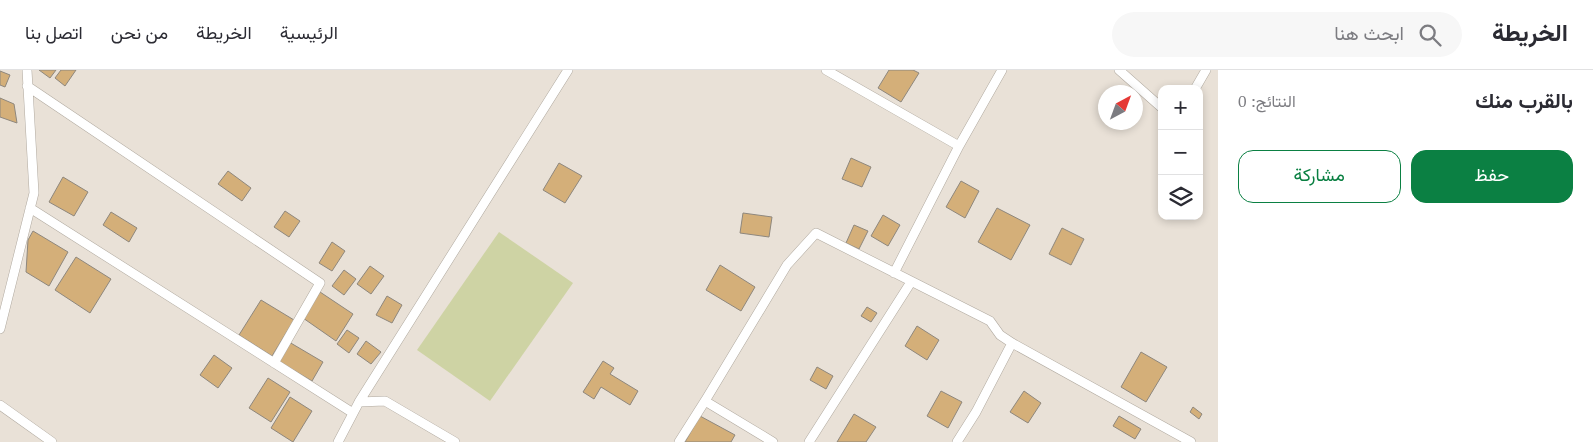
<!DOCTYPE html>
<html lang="ar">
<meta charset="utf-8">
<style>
:root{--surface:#fff;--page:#f7f7f7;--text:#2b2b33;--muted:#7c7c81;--line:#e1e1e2;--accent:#0b8043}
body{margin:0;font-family:"PT Serif",Vazirmatn,serif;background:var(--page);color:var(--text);direction:rtl}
.controls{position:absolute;right:15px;top:15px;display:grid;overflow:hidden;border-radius:10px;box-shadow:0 2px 8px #0003}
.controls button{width:45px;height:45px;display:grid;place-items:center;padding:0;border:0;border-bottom:1px solid var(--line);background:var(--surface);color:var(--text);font:25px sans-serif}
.compass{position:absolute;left:1098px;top:15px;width:45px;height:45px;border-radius:50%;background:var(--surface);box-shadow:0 2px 8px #0003;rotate:41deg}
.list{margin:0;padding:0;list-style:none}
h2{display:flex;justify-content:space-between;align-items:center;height:65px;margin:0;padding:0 20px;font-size:21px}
h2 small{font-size:16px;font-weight:400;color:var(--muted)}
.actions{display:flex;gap:10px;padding:15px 20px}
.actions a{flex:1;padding:11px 0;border:1px solid var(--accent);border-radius:15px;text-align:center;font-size:18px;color:var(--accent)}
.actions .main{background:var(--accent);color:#fff}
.icon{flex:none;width:28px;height:28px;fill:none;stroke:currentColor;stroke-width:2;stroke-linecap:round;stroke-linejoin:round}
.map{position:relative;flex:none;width:1218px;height:372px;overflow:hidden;direction:ltr}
header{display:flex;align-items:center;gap:30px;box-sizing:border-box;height:70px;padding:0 25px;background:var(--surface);border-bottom:1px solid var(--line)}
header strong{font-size:24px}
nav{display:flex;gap:28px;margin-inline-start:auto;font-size:18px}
.search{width:350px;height:45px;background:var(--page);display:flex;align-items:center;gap:12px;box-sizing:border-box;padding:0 18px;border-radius:28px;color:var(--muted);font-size:19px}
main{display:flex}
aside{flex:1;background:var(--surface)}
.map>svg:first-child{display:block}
</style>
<header>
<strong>الخريطة</strong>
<div class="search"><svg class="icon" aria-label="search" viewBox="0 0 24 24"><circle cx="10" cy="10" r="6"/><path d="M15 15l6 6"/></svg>ابحث هنا</div>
<nav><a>الرئيسية</a><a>الخريطة</a><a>من نحن</a><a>اتصل بنا</a></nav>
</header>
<main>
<aside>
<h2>بالقرب منك<small>النتائج: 0</small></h2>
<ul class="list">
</ul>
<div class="actions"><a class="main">حفظ</a><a>مشاركة</a></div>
</aside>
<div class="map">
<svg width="1218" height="372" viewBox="0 0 1218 372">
<rect width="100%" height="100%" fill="#e9e1d7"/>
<path fill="#ced3a4" d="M499,162L573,213L490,331L417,280Z"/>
<path fill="#d4af79" stroke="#8e877d" d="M39,0H56L50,8Z
M61,0H76L65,16L55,8Z
M889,0H913L919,3L901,32L878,18Z
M0,1L10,5L5,17L0,15Z
M0,28L14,34L17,53L0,47Z
M851,88L871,97L862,117L842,109Z
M559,93L582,106L565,133L543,120Z
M228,101L251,118L242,131L218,114Z
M63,107L88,122L74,146L49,132Z
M961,111L979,121L965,148L946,137Z
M997,138L1030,155L1011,190L978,172Z
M285,141L300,151L289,167L274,157Z
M111,142L137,158L129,172L103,155Z
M743,143L772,147L769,167L740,163Z
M883,145L900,155L888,176L871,166Z
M854,155L868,161L859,179L846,173Z
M1062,158L1084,169L1071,195L1049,184Z
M33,161L68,182L49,216L26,202L28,170Z
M332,172L345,181L332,201L319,193Z
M76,187L111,209L90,243L55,220Z
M720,195L755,217L741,241L706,220Z
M370,196L384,206L371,224L357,214Z
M344,200L356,209L344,225L332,216Z
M320,222L353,244L336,271L303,248Z
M387,226L402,235L392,253L376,245Z
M261,230L294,250L272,286L239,265Z
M867,237L877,243L871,252L861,246Z
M917,256L939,270L927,290L905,276Z
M347,260L359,268L349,283L337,274Z
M366,271L381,282L371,294L357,284Z
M289,272L323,292L312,311L278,291Z
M1141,282L1167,297L1146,332L1121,317Z
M214,285L232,298L218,318L200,305Z
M603,291L614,298L610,304L638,321L630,335L601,317L594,329L583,322Z
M817,297L833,306L826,319L810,310Z
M268,308L290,322L271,352L249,338Z
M941,321L962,332L948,358L927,346Z
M1024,321L1041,333L1028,353L1010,342Z
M290,327L312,341L293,372L271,358Z
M1193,337L1202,344L1199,349L1190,342Z
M854,344L876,357L866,372H837Z
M700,346L735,365L731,372H685Z
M1119,346L1141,359L1135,369L1113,356Z"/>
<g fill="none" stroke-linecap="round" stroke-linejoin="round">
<g stroke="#b0a99f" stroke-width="10">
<path id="minor" d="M826,0L959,76L894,203
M1119,0L1162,38
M27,16L320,213L274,293
M1195,19L1206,0
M959,76L1002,0
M30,138L353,343
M0,259L34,123L27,0
M705,331L773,372
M359,332L385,331L455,372
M0,335L52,372
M338,372L359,332L568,0
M679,372L705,331L787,195L816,163L990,251L1000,265L1012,273L1191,372
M809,372L911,212
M957,372L976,342L1012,273"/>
</g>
<use href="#minor" stroke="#fff" stroke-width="9"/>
</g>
</svg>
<div class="controls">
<button>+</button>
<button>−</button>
<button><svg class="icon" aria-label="layers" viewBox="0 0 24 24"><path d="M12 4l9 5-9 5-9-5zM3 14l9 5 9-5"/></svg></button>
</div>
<svg class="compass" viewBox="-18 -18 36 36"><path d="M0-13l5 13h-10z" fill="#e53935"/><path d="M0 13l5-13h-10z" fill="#7c7c81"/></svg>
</div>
</main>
